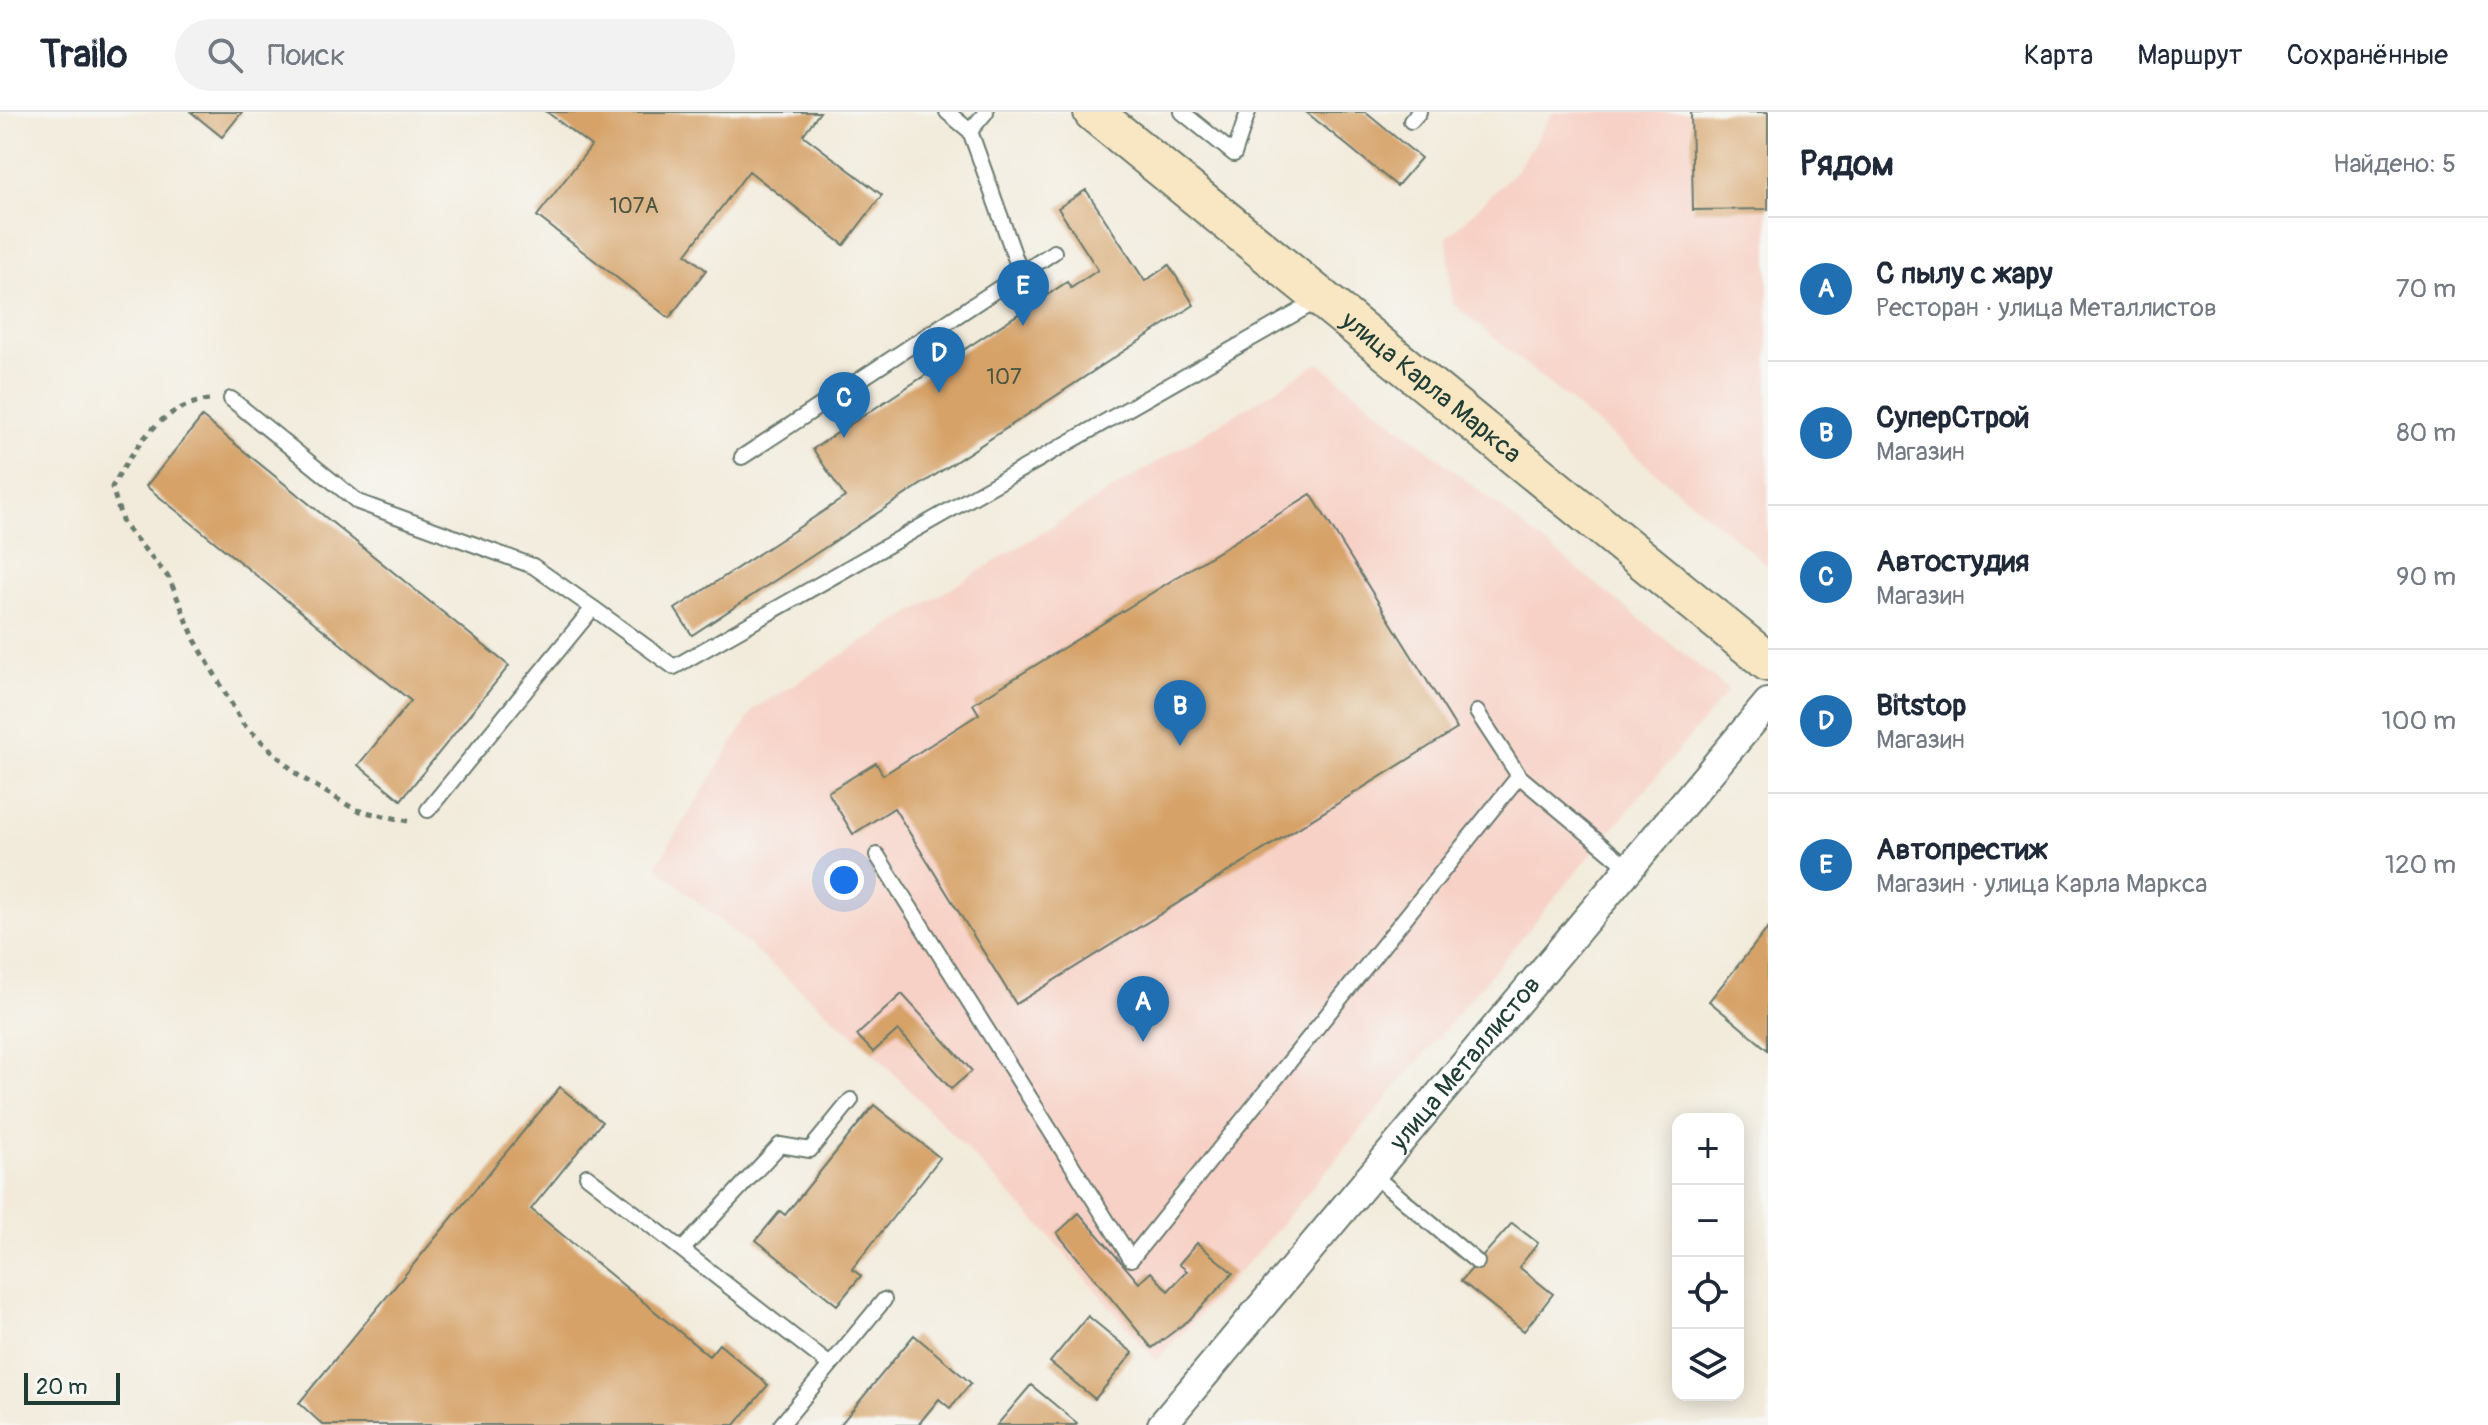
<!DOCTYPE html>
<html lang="ru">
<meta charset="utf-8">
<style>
:root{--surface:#fff;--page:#f2f2f3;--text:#1f2937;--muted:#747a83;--line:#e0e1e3;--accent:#1f6fb2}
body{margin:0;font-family:Pangolin,sans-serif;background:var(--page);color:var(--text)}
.controls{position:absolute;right:24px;bottom:24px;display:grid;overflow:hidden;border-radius:16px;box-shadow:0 4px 20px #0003}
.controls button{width:72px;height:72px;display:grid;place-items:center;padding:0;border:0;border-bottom:2px solid var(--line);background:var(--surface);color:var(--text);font:40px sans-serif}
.scale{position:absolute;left:24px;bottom:20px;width:96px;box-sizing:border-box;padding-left:8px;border:4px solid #1f3d34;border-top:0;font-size:22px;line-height:28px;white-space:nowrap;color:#1f3d34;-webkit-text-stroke:6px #f6f6f2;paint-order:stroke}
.you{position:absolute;left:844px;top:768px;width:28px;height:28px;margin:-20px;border:6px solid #fff;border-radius:50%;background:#1a73e8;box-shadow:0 0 0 12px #1a73e833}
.badge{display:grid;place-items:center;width:52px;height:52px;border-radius:50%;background:var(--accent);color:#fff;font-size:26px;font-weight:700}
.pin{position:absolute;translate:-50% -66px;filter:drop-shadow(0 2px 4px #0008)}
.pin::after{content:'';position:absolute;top:42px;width:28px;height:24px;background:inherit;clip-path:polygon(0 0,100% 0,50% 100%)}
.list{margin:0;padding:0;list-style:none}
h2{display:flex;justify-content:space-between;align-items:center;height:104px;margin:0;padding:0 32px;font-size:34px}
h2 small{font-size:26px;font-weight:400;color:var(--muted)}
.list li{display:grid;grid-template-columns:52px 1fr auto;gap:24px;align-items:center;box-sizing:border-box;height:144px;padding:0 32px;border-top:2px solid var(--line)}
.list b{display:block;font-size:30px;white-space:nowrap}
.list p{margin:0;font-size:26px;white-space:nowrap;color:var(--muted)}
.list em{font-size:26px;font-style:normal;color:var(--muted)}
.icon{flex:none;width:44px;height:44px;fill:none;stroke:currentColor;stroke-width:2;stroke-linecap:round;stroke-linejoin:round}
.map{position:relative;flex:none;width:1768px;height:1313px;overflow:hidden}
header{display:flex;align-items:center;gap:48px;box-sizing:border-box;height:112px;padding:0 40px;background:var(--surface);border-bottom:2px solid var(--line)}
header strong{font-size:38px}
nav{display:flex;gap:44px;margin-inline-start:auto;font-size:28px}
.search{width:560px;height:72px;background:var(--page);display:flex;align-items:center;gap:20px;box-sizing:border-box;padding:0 28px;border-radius:44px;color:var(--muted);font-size:30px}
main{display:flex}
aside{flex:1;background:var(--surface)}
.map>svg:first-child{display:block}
</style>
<header>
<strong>Trailo</strong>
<div class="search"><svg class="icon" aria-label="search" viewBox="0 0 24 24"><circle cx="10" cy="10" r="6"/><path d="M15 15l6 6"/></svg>Поиск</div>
<nav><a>Карта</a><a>Маршрут</a><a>Сохранённые</a></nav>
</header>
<main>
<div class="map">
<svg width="1768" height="1313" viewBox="0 0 1768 1313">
<rect width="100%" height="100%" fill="#f6f6f2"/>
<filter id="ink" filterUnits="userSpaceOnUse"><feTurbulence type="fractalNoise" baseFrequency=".0125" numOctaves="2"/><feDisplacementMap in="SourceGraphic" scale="16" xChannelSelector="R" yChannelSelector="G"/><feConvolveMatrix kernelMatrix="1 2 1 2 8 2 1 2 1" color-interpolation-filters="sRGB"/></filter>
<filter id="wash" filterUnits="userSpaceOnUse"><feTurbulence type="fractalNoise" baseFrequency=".006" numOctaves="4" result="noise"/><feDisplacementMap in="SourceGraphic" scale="32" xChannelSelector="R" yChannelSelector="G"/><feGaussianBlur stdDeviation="1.8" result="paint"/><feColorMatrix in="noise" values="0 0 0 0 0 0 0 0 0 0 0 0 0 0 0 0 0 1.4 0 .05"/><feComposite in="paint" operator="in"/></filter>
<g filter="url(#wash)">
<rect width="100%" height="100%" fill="#f2ebdb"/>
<path fill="#f7d1c6" d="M1553,0H1768V454L1452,191L1447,125L1517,58Z
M1319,251L1729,578L1271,1125L1156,1249L1046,1120L873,940L656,754L754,597Z"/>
<g id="blocks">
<path fill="#d6a267" d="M191,0H242L222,25Z
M547,0H820L803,23L882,83L844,133L749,59L686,142L706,158L669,206L537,104L591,34Z
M1306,0H1365L1421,46L1397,74Z
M1691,0H1768V97L1693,98Z
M1086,78L1145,169L1169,153L1194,193L692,523L675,497L845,385L813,337L1067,170L1071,176L1098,158L1058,96Z
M202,305L509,554L401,688L358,653L411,589L146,374Z
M1311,382L1457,617L1016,892L894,696L853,722L828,680L876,651L883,663L979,602L973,592Z
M1768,816V938L1709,889Z
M902,882L972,959L951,977L898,918L873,940L857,923Z
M560,975L602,1010L531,1097L709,1244L719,1232L768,1273L735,1313H323L299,1291Z
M874,993L940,1046L852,1157L861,1164L837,1193L756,1128L780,1099L785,1103Z
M1079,1101L1139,1171L1151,1160L1168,1179L1187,1159L1179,1152L1197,1131L1233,1161L1189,1208L1152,1236L1057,1121Z
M1512,1111L1538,1131L1519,1155L1553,1182L1524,1219L1461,1169Z
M1088,1204L1133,1241L1095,1287L1050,1250Z
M914,1223L971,1271L950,1296L939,1287L918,1313H840Z
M1031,1273L1077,1311L1075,1313H997Z"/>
</g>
</g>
<g filter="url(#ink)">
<use href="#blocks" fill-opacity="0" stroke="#697a6e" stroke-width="2"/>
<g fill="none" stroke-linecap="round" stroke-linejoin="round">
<g stroke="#697a6e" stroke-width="18">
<path id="service" d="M947,0L970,19
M986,0L970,19L1021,162
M1182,0L1234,42L1248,0
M1411,9L1419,0
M231,287L358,390L533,454L593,496
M742,345L1054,140
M1477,600L1519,664L1629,756
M428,698L593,496L674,555L1319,188
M877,743L1131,1147L1519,664
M1372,1062L1477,1150
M587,1064L830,1253
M682,1138L780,1033L810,1038L851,988
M781,1313L884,1188"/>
</g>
<g stroke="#697a6e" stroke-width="32">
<g id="minor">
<path id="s1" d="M1162,1313L1768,591"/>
</g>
</g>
<g stroke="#697a6e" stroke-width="42">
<g id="secondary">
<path id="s2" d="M1093,0L1768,550"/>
</g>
</g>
<path stroke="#697a6e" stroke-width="5" stroke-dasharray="6 6" stroke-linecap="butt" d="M209,288C159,294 135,336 112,375L123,412L169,466L195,528L243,612L299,664L356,698L408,709"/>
<use href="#service" stroke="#fff" stroke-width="14"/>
<use href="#minor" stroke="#fff" stroke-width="28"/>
<use href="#secondary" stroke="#f9e7c3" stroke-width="38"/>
</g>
</g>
<g text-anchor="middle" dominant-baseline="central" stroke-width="6" stroke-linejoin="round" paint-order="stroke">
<g font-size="22" fill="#4d5641">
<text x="634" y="94">107А</text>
<text x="1004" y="265">107</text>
</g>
<g font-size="26" fill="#1f3d34" stroke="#f6f6f2">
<text stroke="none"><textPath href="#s2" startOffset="436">улица Карла Маркса</textPath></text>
<text stroke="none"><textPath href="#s1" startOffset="472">улица Металлистов</textPath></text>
</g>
</g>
</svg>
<div class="controls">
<button>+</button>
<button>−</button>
<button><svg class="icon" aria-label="locate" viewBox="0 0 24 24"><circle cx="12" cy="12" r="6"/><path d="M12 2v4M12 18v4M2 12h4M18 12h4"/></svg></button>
<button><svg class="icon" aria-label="layers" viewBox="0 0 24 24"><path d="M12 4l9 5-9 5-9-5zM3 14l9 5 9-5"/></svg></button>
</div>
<div class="scale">20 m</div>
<div class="you"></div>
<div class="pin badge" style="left:1143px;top:930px">A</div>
<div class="pin badge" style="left:1180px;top:634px">B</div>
<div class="pin badge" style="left:844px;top:326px">C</div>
<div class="pin badge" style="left:939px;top:281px">D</div>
<div class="pin badge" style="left:1023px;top:214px">E</div>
</div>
<aside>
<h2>Рядом<small>Найдено: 5</small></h2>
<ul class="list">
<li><span class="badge">A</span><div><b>С пылу с жару</b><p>Ресторан · улица Металлистов</p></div><em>70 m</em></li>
<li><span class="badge">B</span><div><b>СуперСтрой</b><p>Магазин</p></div><em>80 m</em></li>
<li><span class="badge">C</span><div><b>Автостудия</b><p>Магазин</p></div><em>90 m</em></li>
<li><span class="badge">D</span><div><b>Bitstop</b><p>Магазин</p></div><em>100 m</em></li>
<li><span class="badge">E</span><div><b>Автопрестиж</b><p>Магазин · улица Карла Маркса</p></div><em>120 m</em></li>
</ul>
</aside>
</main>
